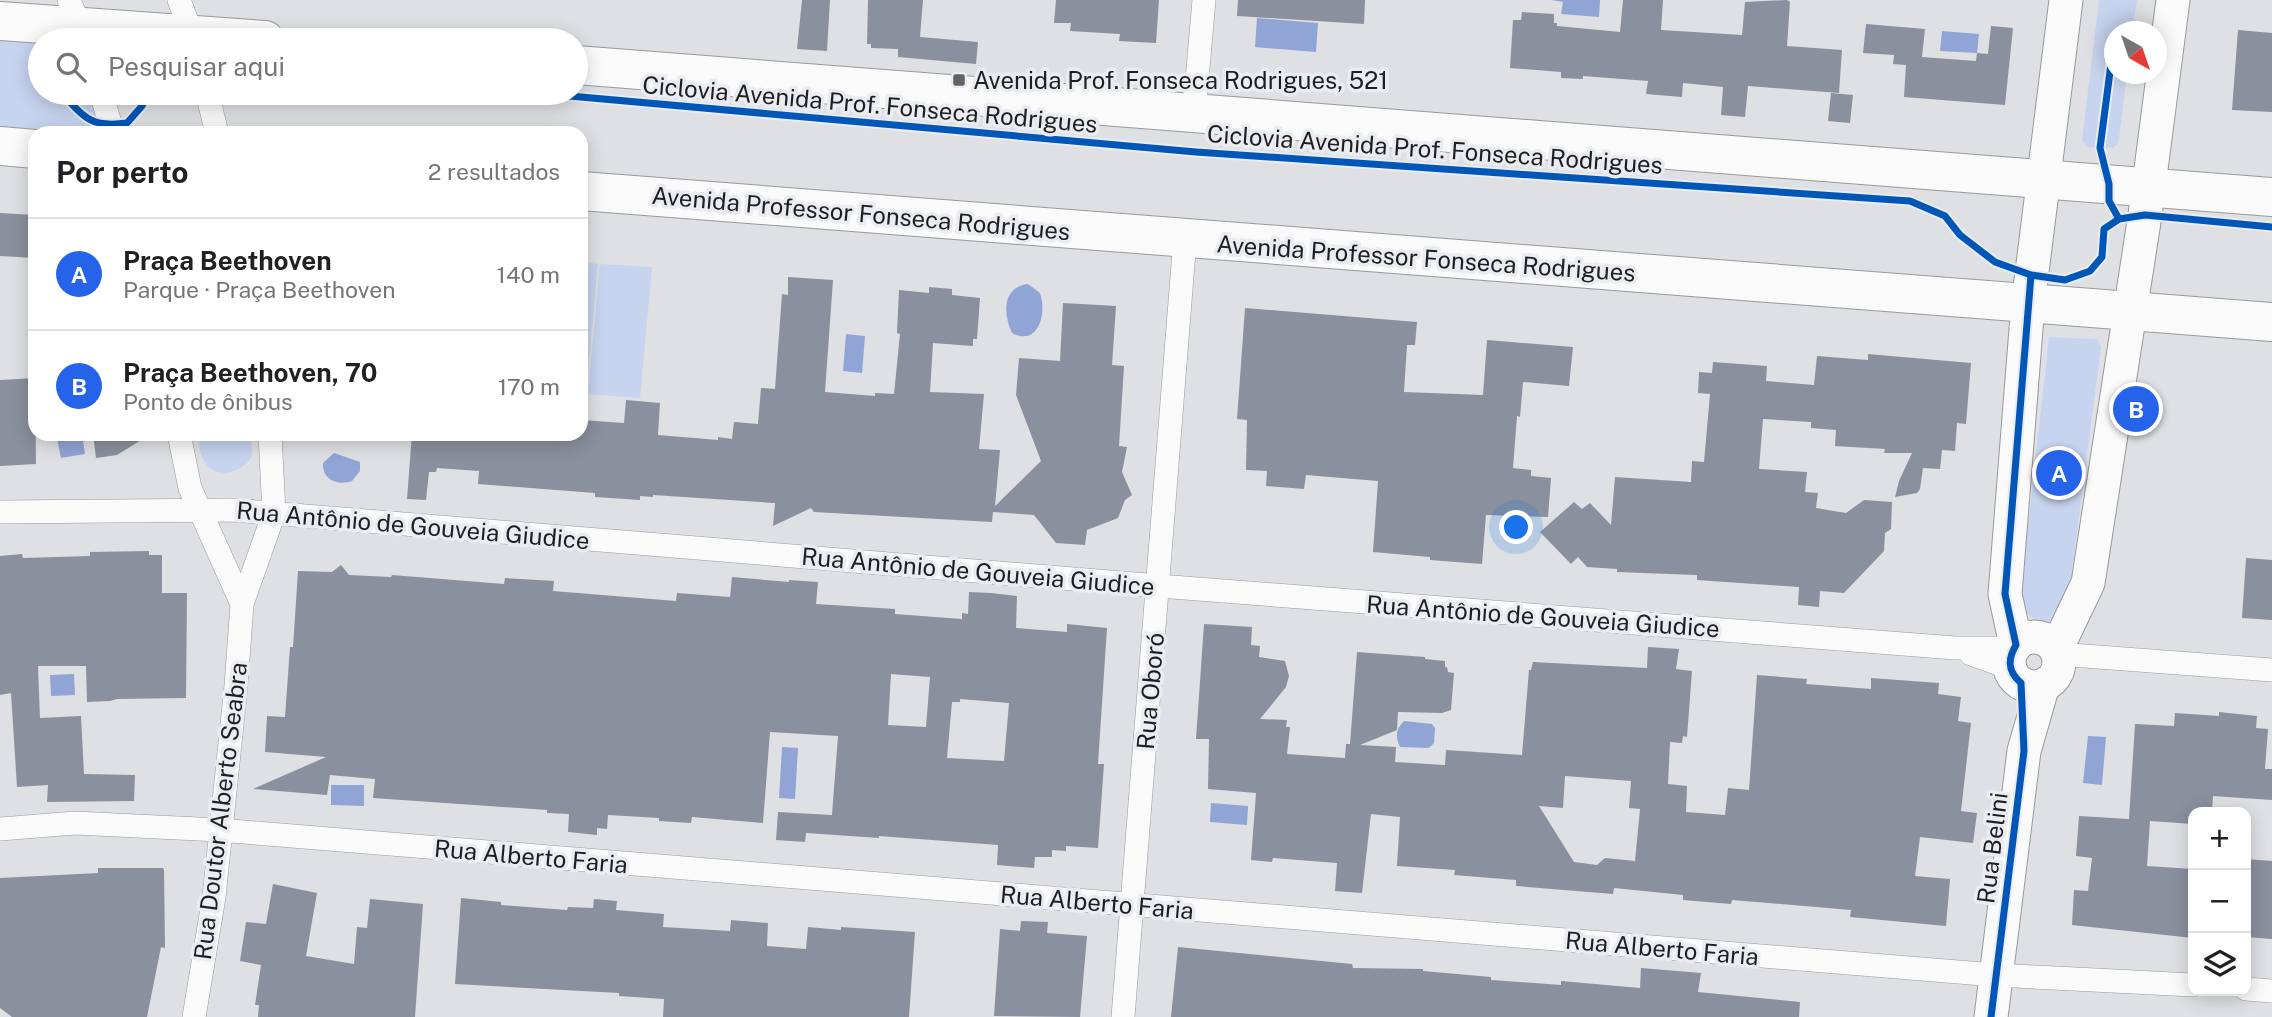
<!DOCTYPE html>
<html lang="pt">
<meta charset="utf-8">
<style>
:root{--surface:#fff;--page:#f2f2f2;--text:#202124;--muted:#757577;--line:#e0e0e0;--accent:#2563eb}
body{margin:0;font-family:"Public Sans",sans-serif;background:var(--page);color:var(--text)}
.controls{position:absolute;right:21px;bottom:21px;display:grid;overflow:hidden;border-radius:14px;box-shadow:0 4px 18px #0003}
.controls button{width:63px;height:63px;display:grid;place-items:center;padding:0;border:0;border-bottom:2px solid var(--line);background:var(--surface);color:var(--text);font:35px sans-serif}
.compass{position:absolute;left:2104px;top:21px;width:63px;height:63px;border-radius:50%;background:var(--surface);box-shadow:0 4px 18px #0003;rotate:140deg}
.you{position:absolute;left:1517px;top:528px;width:24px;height:24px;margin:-18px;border:5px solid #fff;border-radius:50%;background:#1a73e8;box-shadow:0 0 0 10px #1a73e833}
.badge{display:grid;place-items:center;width:46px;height:46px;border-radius:50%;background:var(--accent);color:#fff;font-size:23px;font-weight:700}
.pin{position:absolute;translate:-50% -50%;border:4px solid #fff;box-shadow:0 2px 7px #0006}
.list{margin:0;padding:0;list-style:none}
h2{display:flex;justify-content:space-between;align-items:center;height:91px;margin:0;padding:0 28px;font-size:30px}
h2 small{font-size:23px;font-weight:400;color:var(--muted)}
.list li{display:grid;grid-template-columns:46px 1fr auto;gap:21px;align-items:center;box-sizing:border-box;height:112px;padding:0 28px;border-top:2px solid var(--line)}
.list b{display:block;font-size:26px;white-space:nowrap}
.list p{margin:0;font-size:23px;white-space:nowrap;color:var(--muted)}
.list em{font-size:23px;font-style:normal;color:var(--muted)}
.icon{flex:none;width:38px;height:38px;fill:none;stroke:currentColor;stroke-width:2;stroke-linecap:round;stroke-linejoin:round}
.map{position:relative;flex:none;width:2272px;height:1017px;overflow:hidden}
.search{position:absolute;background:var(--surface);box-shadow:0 4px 18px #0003;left:28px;top:28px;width:560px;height:77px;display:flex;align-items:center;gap:18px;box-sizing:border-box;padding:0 24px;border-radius:38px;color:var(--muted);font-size:26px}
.panel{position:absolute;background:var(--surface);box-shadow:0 4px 18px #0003;left:28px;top:126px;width:560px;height:315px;border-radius:21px}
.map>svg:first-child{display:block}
</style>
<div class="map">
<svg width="2272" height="1017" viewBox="0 0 2272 1017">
<rect width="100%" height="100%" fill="#dee0e3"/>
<path fill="#c7d4ef" d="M2099,0H2137L2132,31L2114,32V74H2127L2119,139L2117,144L2113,148L2088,147L2082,141Z
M0,38L40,42V93H90L103,133L0,132Z
M581,262L598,264L586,394L581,393Z
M600,264L652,267L640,398L588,394Z
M2049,337L2097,339L2101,347L2068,602C2064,607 2059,615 2053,619C2039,630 2023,612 2020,599Z
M198,434H251L252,456C241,475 212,481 202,457C199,450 199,441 198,434Z"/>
<path fill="#90a4d5" d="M1551,0H1600L1599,17L1561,14L1563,2Z
M1257,18L1318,23L1316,52L1255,47Z
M1942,31L1979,34L1977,53L1940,51Z
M1028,284L1040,293C1047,313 1039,347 1012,333C1003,314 1002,287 1028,284Z
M846,334L865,336L862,373L843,371Z
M90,434H93L94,439L83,441L85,454L61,458L57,439Z
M334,453L360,462V471L352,481C337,486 322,480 323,463Z
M74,674L75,695L51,696L50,675Z
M1404,721L1432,724L1435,728L1434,743L1429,748L1400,747C1395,736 1396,729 1404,721Z
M2088,736L2106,737L2102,785L2083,783Z
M782,747L798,748L795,799L779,798Z
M331,785H364V806L331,805Z
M1211,803L1248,806L1247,825L1210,822Z"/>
<path fill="#8a909d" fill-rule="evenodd" d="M802,0H830L827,51L797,49Z
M868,0H923L920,37L978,42L976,64L898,57V49L871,48V44H867Z
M1056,0H1159L1156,43L1119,41L1120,34L1070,31L1071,23H1054Z
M1238,0H1365L1364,24L1237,16Z
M1623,0H1663L1661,30L1742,35L1745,2L1787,0L1790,2L1787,46L1842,50L1839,93L1748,86L1745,117L1721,115L1723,87L1683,83L1682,97L1646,94L1648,81L1583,76V79L1561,78V72L1510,68L1513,20H1521L1522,12L1554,14V23H1557V26L1620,32Z
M1866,24L1925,29L1922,57L1976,61L1977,53L1988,54L1991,26L2013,28L2005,105L1904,97L1906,65L1893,64L1894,55L1863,53Z
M2238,30L2272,33V112L2232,110Z
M1831,93L1853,95L1850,123L1828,121Z
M0,213L35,215V258L0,256Z
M788,277L833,280L825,392L875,396V393L894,394L900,334L897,333L899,290L929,293V287L952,289V295L980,298L977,339H973V346L933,343L930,392L984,394L979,449L1000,450L995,506L1041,461L1016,395L1019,358L1060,361L1063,303L1116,306L1112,365L1124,366L1119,446L1127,447L1122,472L1132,495L1125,500L1118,518L1087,530L1085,545L1056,543L1034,515L993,512L992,522L814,512L811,508L773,526L775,503L653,495V497L640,496V500L595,497V493L478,484L479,471L437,468L436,472H429L426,500L407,499L412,434H581V420L624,423L626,400L660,403L658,435L718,440V437L732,439L734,422L758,424L761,388L775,389L782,294L788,295Z
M1245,308L1417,322L1415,345H1407L1404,392L1483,395L1487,340L1573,347L1569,386L1523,382L1520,417L1517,416L1513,468L1531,470V476L1551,478L1548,517L1486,515L1482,564L1430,560V557L1373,552L1378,481L1306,475L1304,489L1266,486L1267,471L1246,470L1247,420L1237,419Z
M1868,354L1971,363L1966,424L1957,423L1955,451L1942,450L1940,469L1923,468L1920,489L1917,493L1895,497L1899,481L1912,453H1884L1885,449L1835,446L1836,430L1811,428V422L1763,419L1759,469L1807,472L1805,492L1818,493L1816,508L1846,513L1864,500L1892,502L1891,529L1885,533L1884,551L1844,593L1820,591L1819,607L1798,605L1799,587L1697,580V575L1617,572V569L1587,567L1578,557L1571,564L1540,532L1574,502L1582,509L1590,503L1611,525L1615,477L1691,482L1692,461L1704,462L1710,394L1698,393L1699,372L1712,373L1713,362L1767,366L1766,381L1814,385L1817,356L1868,360Z
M35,378L36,464L0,466V380Z
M93,434H151L117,455L96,458Z
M149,551V555H162V593H187L186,698L117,699L110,701L87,702L86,666H38L40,718L81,716L84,774L135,775L134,801L47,802L48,785L17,787L11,693L0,695V556L22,554L23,558L90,556V552Z
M2246,558L2272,560V620L2242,618Z
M341,565L349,575L391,577L392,575L504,584L505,578L554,581L553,591L676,601L677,593L730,597L732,577L789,582V580L818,582L816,604L895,609V614L962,619V613L968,614L969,592L991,593L1017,596L1016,628L1067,632V624L1107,628L1098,764H1104L1098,848L1066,846V851L1052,850V857H1035L1034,868L997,865L998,845L879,836V838L806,833L805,842L776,840L778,812L832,815L838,736L770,732L763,823L692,817L691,823L659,821V818L608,815L607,829L597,828V835L568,832L569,814L547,813V810L373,798L375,779L330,775L327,795L253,789L326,757L265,752L267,716L285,717L290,647H293L298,571L332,572ZM891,674L930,677L926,727L888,725ZM960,699L1009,703L1004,761L947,758L952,702H960Z
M1204,624L1252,627L1251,645L1260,646L1259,657L1285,661L1289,676L1286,687L1260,719L1287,720L1286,727H1290L1287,754L1345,758L1346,744H1350L1357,652L1425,657V659L1445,661V667H1447L1448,672L1454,673L1451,710L1442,713L1398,712L1397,730L1360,745L1396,747L1395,762L1445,765L1446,750L1522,755L1529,670H1531L1533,662L1647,668L1648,647L1679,649L1676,669L1692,671L1687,737L1683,736L1682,743L1670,742L1668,784L1687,786L1686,812L1725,815L1728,788L1749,790L1757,675L1807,679L1806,684L1871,689V678L1939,683L1938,694L1961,697L1958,721L1971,723L1961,811L1977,813L1973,843L1920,837L1915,876L1950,879L1946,926L1850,917L1851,910L1732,900L1731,904L1683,900V895L1614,888L1613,894L1516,886V880L1454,875L1455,870L1397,866L1400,817L1371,814L1362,893L1335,891L1337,863L1273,858L1272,862L1251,860L1256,793L1208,789L1209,739H1196ZM1565,776L1631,781L1629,808L1640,809L1635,861L1605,858L1597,865L1574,862L1539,806L1563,808Z
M2219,712L2257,716L2256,728L2268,729L2265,769H2272V800L2213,796L2212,812H2193V824L2150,821L2147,866L2193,869V938L2072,925L2074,890L2088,891L2092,858L2076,856L2079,816L2129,819L2135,724L2174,726L2175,713L2219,716Z
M2246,859L2272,861V939L2246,937Z
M98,868H163L164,870L165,948L161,947L147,1017H12L0,1008V878L98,873Z
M273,884L317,893L306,956L354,964L357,927L367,928L370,899L423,904L415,1017H258L259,1005H255L261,965L240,961L246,922L266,924Z
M461,898L501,902V905L567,910L568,907L593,908L594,899L617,901L616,910L664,914L663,927L730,931L731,920L768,923L767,946L806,949L808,927L841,930V927L915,932L909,1017H663L664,999L619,996V993L455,984Z
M1021,921L1048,922L1047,933L1087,936L1080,1017L994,1016L1000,929L1020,931Z
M1178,947L1352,964L1353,968L1423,969V971L1491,977V980L1561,985V981L1640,988L1641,968L1701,973L1698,992L1800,1002L1799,1017H1171Z"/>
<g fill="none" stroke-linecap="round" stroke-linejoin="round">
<g stroke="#98999b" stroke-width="24">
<path id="street" d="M69,0L84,36
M179,0L194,40
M101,93L113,133
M207,93L217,133
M1194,114L1204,0
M179,434L190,488L242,604
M0,512L233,510L1159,586L1955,648H2014
M1971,654L2010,668
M2058,654L2272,670
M0,829L75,823L219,830L1995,975L2193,985
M2246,989L2272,991
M194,1017L214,897L236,686L242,604L274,513L270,434
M1123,1017L1185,239"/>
</g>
<g stroke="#98999b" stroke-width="35">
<path id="secondary" d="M2009 662a25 25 0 1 1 50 0a25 25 0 1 1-50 0Z
M2016,645L2005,594L2028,304L2066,0
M2056,650L2088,583L2145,215L2173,0
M1991,1017L2024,751L2043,685"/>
</g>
<g stroke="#98999b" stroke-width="40">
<path id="highway" d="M0,21L265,40
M576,65L2272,197
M0,146L35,149
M581,191L2272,322"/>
</g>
<use href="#street" stroke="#fafafb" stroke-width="23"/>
<use href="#secondary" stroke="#fafafb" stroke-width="33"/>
<use href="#highway" stroke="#fafafb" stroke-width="38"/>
<g stroke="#eaecf1" stroke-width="11">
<path id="cycleway" d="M2114,41L2100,148L2109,184V201L2119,219
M62,93C85,119 92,128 127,123L142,106L148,93
M536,93L1196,152L1910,201L1945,216L1960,235L1995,262L2031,275L2065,280L2090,271L2102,257L2104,229L2119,219L2145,215L2272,227
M1991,1017L2024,751L2021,683C2008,672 2007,660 2016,645L2005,594L2031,275"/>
</g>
<use href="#cycleway" stroke="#0057b8" stroke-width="7"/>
</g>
<rect fill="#616364" stroke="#eaecf1" stroke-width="2.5" x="952" y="73" width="14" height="14" rx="3.5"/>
<g text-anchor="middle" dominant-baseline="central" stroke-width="7" stroke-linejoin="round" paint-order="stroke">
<g font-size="24" fill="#1e1f20" stroke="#eaecf1" text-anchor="start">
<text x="973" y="80">Avenida Prof. Fonseca Rodrigues, 521</text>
</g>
<g font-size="24" fill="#1e1f20" stroke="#eaecf1">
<text transform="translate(870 104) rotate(5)">Ciclovia Avenida Prof. Fonseca Rodrigues</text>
<text transform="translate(1435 149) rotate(4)">Ciclovia Avenida Prof. Fonseca Rodrigues</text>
<text transform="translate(861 213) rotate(5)">Avenida Professor Fonseca Rodrigues</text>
<text transform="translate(1426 258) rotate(4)">Avenida Professor Fonseca Rodrigues</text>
<text transform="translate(413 525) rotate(5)">Rua Antônio de Gouveia Giudice</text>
<text transform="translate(978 571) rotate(5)">Rua Antônio de Gouveia Giudice</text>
<text transform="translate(1543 616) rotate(4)">Rua Antônio de Gouveia Giudice</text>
<text transform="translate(1150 691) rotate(-85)">Rua Oboró</text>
<text transform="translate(220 811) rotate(-83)">Rua Doutor Alberto Seabra</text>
<text transform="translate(1992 848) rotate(-83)">Rua Belini</text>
<text transform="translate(531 856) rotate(5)">Rua Alberto Faria</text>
<text transform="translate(1097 902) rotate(5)">Rua Alberto Faria</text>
<text transform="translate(1662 948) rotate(5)">Rua Alberto Faria</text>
</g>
</g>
</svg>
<div class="controls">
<button>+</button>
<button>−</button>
<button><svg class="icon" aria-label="layers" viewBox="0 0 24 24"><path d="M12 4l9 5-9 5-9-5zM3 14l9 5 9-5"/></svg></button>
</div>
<svg class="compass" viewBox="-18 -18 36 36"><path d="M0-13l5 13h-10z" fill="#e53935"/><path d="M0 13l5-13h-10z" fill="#757577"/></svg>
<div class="you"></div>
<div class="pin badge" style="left:2059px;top:473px">A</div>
<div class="pin badge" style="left:2136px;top:409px">B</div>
<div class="search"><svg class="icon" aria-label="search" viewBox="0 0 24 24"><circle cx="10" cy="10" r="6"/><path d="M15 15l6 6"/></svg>Pesquisar aqui</div>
<section class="panel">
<h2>Por perto<small>2 resultados</small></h2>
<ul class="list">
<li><span class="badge">A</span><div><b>Praça Beethoven</b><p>Parque · Praça Beethoven</p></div><em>140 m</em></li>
<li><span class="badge">B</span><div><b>Praça Beethoven, 70</b><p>Ponto de ônibus</p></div><em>170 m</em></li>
</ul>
</section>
</div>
